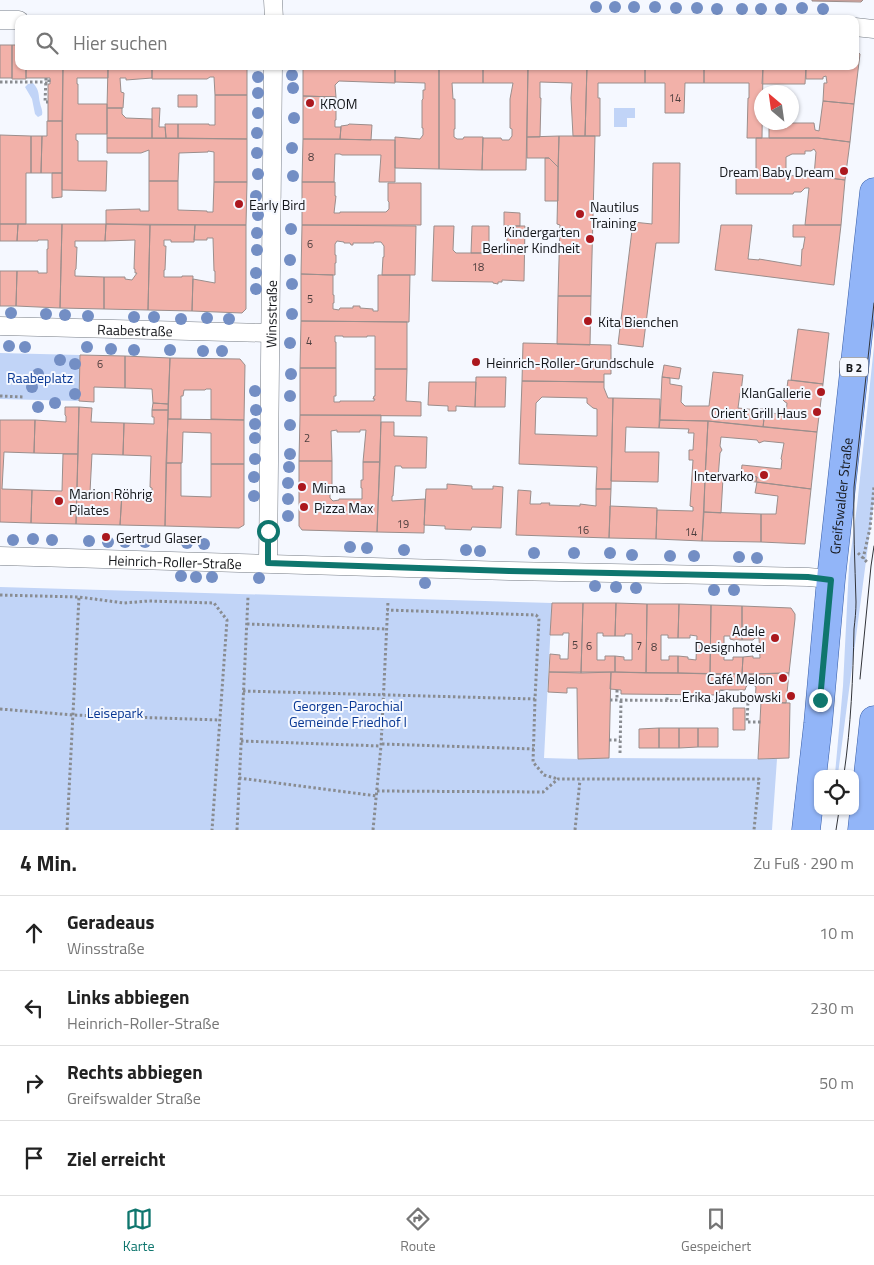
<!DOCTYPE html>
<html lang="de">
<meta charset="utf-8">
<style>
:root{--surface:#fff;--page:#f6f6f6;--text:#222;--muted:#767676;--line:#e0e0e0;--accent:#0f766e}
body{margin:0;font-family:"Titillium Web",sans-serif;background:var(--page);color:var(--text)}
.controls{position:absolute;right:15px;bottom:15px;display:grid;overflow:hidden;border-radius:10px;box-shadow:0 1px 4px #0004}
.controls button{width:45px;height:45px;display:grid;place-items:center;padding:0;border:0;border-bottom:1px solid var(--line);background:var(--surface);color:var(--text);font:25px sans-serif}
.compass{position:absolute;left:754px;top:85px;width:45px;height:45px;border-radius:50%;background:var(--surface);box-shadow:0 1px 4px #0004;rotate:331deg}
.stop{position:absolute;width:15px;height:15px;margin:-11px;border:4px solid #0f766e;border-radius:50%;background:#fff}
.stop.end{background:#0f766e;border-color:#fff;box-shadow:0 1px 5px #0008}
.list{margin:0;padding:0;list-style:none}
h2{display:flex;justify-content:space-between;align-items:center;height:65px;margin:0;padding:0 20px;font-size:21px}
h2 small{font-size:16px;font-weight:400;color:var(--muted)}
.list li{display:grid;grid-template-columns:32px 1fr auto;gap:15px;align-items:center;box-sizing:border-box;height:75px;padding:0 20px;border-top:1px solid var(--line)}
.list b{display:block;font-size:19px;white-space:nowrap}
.list p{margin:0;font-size:16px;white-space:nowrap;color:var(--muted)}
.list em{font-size:16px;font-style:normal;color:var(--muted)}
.icon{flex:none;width:28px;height:28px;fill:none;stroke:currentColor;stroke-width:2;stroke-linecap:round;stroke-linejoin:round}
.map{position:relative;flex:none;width:874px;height:830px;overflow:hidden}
.search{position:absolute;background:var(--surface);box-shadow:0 1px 4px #0004;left:15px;right:15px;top:15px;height:55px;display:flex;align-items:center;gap:12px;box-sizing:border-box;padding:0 18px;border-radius:10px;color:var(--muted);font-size:19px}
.sheet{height:365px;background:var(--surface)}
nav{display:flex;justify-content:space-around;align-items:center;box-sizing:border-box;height:70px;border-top:1px solid var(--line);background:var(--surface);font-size:14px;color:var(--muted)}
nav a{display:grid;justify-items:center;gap:2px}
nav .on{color:var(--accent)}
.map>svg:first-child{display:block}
</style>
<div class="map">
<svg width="874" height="830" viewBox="0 0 874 830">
<rect width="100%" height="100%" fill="#f5f8ff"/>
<path fill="#c1d4f7" d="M33,83C40,91 38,94 40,103C41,108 43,110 42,115L38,117L35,114L32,99L25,87L28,84Z
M614,108H635V118H627V127H614Z
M874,346V500L838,774H835L843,686L849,566L857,506Z
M0,353L80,355L79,401L0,399Z
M0,587L552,603L544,758L578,759L609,758L777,759L772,830H0Z"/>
<path fill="#f2b1a9" stroke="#9b8e8c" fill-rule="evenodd" d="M812,0H863L861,2L812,1Z
M0,45H12V78H0Z
M12,45H19V66H26V79H12Z
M855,50L860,54L854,104L823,101L824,83H827L826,76L823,77V79H806V66H855Z
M26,66H63L62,121H48V84H50V78H26Z
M63,66H108V78H77V84H78V104H107V134H76V140L78,141V161H107L106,191L62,190Z
M108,66H152V78L126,80V78H120L121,92L124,93L123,108H107Z
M152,66H247V95H215L214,77H210L207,79H152Z
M303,66H395V83L339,81L335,85L336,97L303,96Z
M395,66H439V169L395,168V137L420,139L423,135V128H422V100L423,99V90H425V83L395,82Z
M439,66H483V83H452L453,99H455V129H454V137L457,139H463L464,137H483L482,170L439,169Z
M483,66H528L526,170H482L483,138H501L502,140H509L512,136V129L510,128V99L513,83H483Z
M528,66H587L585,136H573L571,98L572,83L540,82V98H541L540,137H527Z
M587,66H645V83H598V98H600V136H585Z
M645,66H704V83H685L684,113H665V83H645Z
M704,66H763L762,138H747L748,98H749V83H704Z
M763,66H806L805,84H762Z
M178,95H197V107H178Z
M215,95H247V139L178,138V124H209V125H215Z
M303,96L336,97V120H335V127H341L340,139H303Z
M823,101L854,104L850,142L818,138H769V123H814L815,130L819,131Z
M107,108H122V114L126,118L152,119V138H107Z
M152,108H160L159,127H165L166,138H152Z
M47,121H62V173H41L42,136H47Z
M165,124H178V138H166Z
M349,124L372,125L371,140L340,139L341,126L348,125Z
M0,135L31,136V173H26V224H0Z
M31,136H42L41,173H31Z
M559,136L558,167L549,158H527V137Z
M559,136H595L591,296H558L560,225L557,224Z
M107,138L247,139V182H214V152L208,151V152L179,153L178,181H149V150L141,153H107Z
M756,138H818L850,142L845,180L814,176L816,152L814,149L811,151H805V154H792L786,157V176L756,175Z
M303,139L395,140V182H379L381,155H342L340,154H335L334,182H302Z
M545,158H549L558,167V201H545Z
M653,163H680L679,243H656L643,347L618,344L633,222L652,224Z
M52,173H62V197L52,198Z
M736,175L814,176L845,180L841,225H805L809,188H805L801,192H794L793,194H736Z
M149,181H178V210L207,211V212H213L214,182H247L246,225L106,224V210L140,209V211H149Z
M302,182H335V196H336L334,213H340V212H386L389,209V202L388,201V183H421V225H302Z
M504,212L520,213V226H504Z
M0,224H18L17,241H0Z
M18,224H62L60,308L16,306L17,271H38V273H47V249H48V240H38V241H17Z
M62,224H106L105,241H75V247H77L76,269L75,270V276L104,277V309L60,308Z
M106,224L150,225L148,310L104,309V277H125V279L132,280L137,273H135V269H134L135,240L105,241Z
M150,225H195L194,242H171V240H164V246H166L165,270H164V277H182V276H193L192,311L148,310Z
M195,225H246V309L242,313L192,311L193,279L215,283V271H214L213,238H207V240H194Z
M302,225L416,226L415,275H382L383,257H384V246L381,242H374V243H353V245H351L350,243H344V242L337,241L335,244V255H336V263H335V275L301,274Z
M721,225H752L748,259L759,260V259L801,266L802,249H803L805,237H793V225H841L834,285L715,270Z
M434,226H454L453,250L456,253H501L507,249V226H525L524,281L502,280V282H498V284L493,283V282L432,281Z
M472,226H489V253H471Z
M0,271H17L16,306H0Z
M301,274L333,275V295H334V303H333V309L339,310L340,308H353V306H360V308L373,309V311H378V275H410L409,322L301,321Z
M558,296H591L590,345L557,344Z
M301,321L407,322V369H375V336H367V337H343V336H335V342H336V368H300Z
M798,329L829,333L823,384L791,380Z
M523,343L611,345V374H604V382L522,381Z
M80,355L125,356V388L94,387V402L79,401Z
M125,356L170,358L168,404L153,403L152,389L125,388Z
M170,358L240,359L245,365L244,420L211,419V389H206L205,390H184L183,396H181V419H168Z
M664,365L681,368L679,379L662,377Z
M300,368H336V396H334V402H340V401H374L375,399H373L374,396H375V369H407L406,401L421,402V416L300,415Z
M713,372L743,375L741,392L740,393L738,408L757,410L758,409H765L763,427L708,421L660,420L662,377L670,378V384L682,386L681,402L685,406H709Z
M476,377H506L505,407H475Z
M788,380L823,384L817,432L763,427L765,412L778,414L779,416L786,414L787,403L785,402L782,399L783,397L786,395Z
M522,381L604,382V388L608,398H613L611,489H596L597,467L519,464ZM542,397L587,398V403L593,408L597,409V436L535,434L536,403Z
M429,382H476L475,407L456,406V411H448V406L428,405Z
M613,398L660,399L659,428L626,427L625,452H659L658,482L611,481Z
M153,403L168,404V410H152Z
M65,407H79L78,454L34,453L35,420L66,422V416L65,415Z
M79,407L92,408L91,422L124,423L123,455L92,454L90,492L122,493L120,525L76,524Z
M152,410H168L165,526L120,525L122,493L152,494V488L150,487L151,456L123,455L124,423L154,424V417H152Z
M300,415H381L380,462H363L366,430H360V432H337V430L331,431L332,461H299Z
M168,419L244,420V464H211V433L183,432L182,463H166Z
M0,420H35L34,453L4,452L2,489L32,490L31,523L0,522Z
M660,420L708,421L702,541L656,539L657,510L693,511V507L690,506L693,460H689V450H693L694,433H688L689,429L659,428Z
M708,421L817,432L811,489L756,482L757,477L741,474L742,465L781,469L782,460L781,459L784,443L764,441L759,443L757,440L721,437L720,446L722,450L720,453L718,478L705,476Z
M381,422H394V436L427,437L426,468H402L401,466H395L393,496H392V501L425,499L424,533L377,532Z
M63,454H78L76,524L31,523L32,490L62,491Z
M299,461H332V492H330V498L333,501L339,500V499H362V488H361V480H363V462H380L377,532L302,530L299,526Z
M166,463H181V496L211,497V464H244V525L239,528L165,526Z
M741,474L757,477L756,482L740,480Z
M705,476L723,478L721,513L704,512Z
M732,477H740V480L732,479Z
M757,482L811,489L805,544L761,542V514H776L778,496L755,493Z
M447,484L472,486V489H493V486L503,487L501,528L472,527L471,530L445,529V526L424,525L426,489H447Z
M596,489H611L609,538L516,535L518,490L531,491L530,504H541V503H550L549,505L580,506V504L596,506Z
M610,506L657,508L656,539L609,538Z
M704,512L761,514V542L702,541Z
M552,603H583L581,673L549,672L550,654L560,655V659H568L569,633H563V635H550Z
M583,603H616L615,636H603V633H597V660H605V656H615V672L581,673Z
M616,603L647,604L646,673L615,672V656L624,657V660H632V634H625V636H615Z
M647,604H679L678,638H668V635H661V660H669V656H678V673H646Z
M679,604L711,605L710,674L678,673V656L688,657V659L696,660L697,636L690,635V638H678Z
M711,605L742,606V640H734L730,639V636H724V660H733V657H743L742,674H710Z
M742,606L791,608L795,614V619L789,673L742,674L743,657L753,656V658H760L759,638H755L753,640H742Z
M549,672H611L609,758L578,759L577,688H567V693L548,692Z
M611,672L742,674H751L750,682L746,687L745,690H720L719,695L621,694V690L610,689Z
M789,673L786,703L755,702L756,687L750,682L751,674Z
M761,702L790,703L789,758L758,759Z
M733,708H745V730H733Z
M659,728H679V748H659Z
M659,728V748H639V729Z
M679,728H698V747L679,748Z
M698,728H718V747H698Z"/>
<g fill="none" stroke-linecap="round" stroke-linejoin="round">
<g stroke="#777d86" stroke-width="19">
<g id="street">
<path d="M273,0L274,19"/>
<path d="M0,20H19"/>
<path d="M855,27L874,29"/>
<path id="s1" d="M0,326L270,333"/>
<path id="s2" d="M0,556L509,571L808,577L831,579"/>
<path id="s3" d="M268,563L273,66"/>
</g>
</g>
<g stroke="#375da7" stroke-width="29">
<g id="primary">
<path id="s4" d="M806,830L818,724L831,579L874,192"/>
<path d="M862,830L874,720"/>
</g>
</g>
<path stroke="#898c91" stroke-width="3" stroke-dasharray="2.5 2.5" stroke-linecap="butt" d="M46,78L45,102H48
M0,82H45
M45,83H49V78
M0,396L24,397
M858,553L867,562
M863,559L870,528L874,487
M0,595L79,597L124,603L149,601L214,603L227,620L212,830
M247,624L387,629
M617,690V700
M243,691L535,699L539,618L536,615L387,610
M535,699L533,762L544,775L558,779
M610,700L748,701L747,722H761
M667,700V694
M722,701V690
M748,701V698H755
M0,709L73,715L219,720
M609,740H620
M241,741L381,746
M382,744L534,749
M620,753L621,700
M239,778L377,796
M377,791L543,792L558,779H759L754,830
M67,830L79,597
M237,830L248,597
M373,830L381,746L388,601
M575,830L580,780"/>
<use href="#street" stroke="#fff" stroke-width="18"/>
<use href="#primary" stroke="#92b5f8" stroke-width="28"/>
<path stroke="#323439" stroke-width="1" d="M860,679L871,566L874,546
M844,774C851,725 853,678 854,629C855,620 856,611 856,602C855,564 853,526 854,487L874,303
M836,830L839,811"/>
</g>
<g fill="#738ec4">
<circle cx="596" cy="7" r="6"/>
<circle cx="615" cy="7" r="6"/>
<circle cx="634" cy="7" r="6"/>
<circle cx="655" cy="7" r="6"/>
<circle cx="676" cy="8" r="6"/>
<circle cx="697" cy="8" r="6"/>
<circle cx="802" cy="8" r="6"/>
<circle cx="717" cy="9" r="6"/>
<circle cx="742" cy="9" r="6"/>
<circle cx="761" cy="9" r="6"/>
<circle cx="781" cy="9" r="6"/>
<circle cx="823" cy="9" r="6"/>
<circle cx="292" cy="75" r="6"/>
<circle cx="258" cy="77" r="6"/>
<circle cx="293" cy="88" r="6"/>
<circle cx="258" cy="93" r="6"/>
<circle cx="258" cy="113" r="6"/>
<circle cx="294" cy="118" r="6"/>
<circle cx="257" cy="133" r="6"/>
<circle cx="292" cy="148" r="6"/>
<circle cx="257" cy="153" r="6"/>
<circle cx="258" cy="174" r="6"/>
<circle cx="293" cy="176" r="6"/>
<circle cx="256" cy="196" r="6"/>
<circle cx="258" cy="215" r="6"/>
<circle cx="291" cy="229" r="6"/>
<circle cx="257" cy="233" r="6"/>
<circle cx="257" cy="250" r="6"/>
<circle cx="290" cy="260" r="6"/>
<circle cx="256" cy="273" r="6"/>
<circle cx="292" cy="284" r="6"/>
<circle cx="256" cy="289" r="6"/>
<circle cx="11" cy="313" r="6"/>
<circle cx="46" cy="314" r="6"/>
<circle cx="292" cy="314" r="6"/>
<circle cx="65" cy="315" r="6"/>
<circle cx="88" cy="316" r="6"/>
<circle cx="134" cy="317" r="6"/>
<circle cx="154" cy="317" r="6"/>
<circle cx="207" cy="318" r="6"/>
<circle cx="181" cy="319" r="6"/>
<circle cx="229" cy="319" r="6"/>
<circle cx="290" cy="343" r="6"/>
<circle cx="9" cy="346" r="6"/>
<circle cx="25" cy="347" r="6"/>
<circle cx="87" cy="347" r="6"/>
<circle cx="111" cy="349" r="6"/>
<circle cx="134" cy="350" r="6"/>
<circle cx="170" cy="350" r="6"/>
<circle cx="203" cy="351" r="6"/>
<circle cx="222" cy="351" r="6"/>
<circle cx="60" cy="360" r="6"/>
<circle cx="75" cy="364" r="6"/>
<circle cx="38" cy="374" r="6"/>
<circle cx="291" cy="374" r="6"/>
<circle cx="32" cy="387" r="6"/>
<circle cx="255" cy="391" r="6"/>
<circle cx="75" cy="394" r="6"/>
<circle cx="290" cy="396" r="6"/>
<circle cx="55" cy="403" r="6"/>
<circle cx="38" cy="407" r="6"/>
<circle cx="256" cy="410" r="6"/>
<circle cx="255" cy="424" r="6"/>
<circle cx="290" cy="425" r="6"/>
<circle cx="255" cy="438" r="6"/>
<circle cx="290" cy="454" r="6"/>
<circle cx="255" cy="459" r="6"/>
<circle cx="289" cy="467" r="6"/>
<circle cx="254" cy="477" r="6"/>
<circle cx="288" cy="483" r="6"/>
<circle cx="254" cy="496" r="6"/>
<circle cx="288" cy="499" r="6"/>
<circle cx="288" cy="516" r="6"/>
<circle cx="33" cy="539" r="6"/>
<circle cx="13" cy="540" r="6"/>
<circle cx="52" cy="540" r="6"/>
<circle cx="89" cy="541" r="6"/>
<circle cx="108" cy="542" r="6"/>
<circle cx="125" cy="542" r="6"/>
<circle cx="145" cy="542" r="6"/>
<circle cx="187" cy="543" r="6"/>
<circle cx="204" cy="544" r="6"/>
<circle cx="350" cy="547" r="6"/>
<circle cx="367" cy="548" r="6"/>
<circle cx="404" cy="550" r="6"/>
<circle cx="466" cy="550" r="6"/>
<circle cx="480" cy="551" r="6"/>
<circle cx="534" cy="553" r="6"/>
<circle cx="574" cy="553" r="6"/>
<circle cx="610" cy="553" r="6"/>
<circle cx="632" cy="555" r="6"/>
<circle cx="670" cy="556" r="6"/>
<circle cx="694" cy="556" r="6"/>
<circle cx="739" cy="557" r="6"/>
<circle cx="757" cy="558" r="6"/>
<circle cx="181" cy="576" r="6"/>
<circle cx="196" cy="577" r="6"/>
<circle cx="212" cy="577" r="6"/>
<circle cx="259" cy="578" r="6"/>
<circle cx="425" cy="583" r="6"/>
<circle cx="595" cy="586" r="6"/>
<circle cx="616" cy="587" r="6"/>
<circle cx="636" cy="588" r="6"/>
<circle cx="714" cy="590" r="6"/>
<circle cx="734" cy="590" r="6"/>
</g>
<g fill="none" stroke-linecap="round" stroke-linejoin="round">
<path stroke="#0f766e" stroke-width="6" d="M268,531V563L509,571L808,577L831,580L820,700"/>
</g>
<g fill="#ab181e" stroke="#f5f8ff" stroke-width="2">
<circle cx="310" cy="103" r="5"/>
<circle cx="844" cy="171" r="5"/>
<circle cx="239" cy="204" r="5"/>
<circle cx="580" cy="214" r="5"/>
<circle cx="590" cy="239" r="5"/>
<circle cx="588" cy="321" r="5"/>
<circle cx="476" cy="362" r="5"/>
<circle cx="821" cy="392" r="5"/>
<circle cx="817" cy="412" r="5"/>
<circle cx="764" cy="475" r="5"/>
<circle cx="302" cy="487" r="5"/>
<circle cx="59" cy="501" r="5"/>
<circle cx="304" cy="507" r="5"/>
<circle cx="106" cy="537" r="5"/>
<circle cx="775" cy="638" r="5"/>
<circle cx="783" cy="678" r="5"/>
<circle cx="791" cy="696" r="5"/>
</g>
<g text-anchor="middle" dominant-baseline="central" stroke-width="4" stroke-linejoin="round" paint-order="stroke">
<g font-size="11" fill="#4c3e3e">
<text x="675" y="98">14</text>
<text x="311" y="157">8</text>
<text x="310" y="244">6</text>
<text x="478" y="267">18</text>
<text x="310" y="299">5</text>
<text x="309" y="341">4</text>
<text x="100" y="364">6</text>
<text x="307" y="438">2</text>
<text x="403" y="524">19</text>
<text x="583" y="530">16</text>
<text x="691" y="532">14</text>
<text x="575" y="645">5</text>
<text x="589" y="646">6</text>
<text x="639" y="646">7</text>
<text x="654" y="647">8</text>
</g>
<rect fill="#f5f8ff" stroke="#585a5f" stroke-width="1" x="840" y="357.5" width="28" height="19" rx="4"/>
<g font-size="12" font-weight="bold" fill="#15171b">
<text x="854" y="367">B 2</text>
</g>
<g font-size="14" fill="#15171b" stroke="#f5f8ff" text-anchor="start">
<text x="320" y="103">KROM</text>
<text x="834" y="171" text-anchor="end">Dream Baby Dream</text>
<text x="249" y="204">Early Bird</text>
<text x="590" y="206">Nautilus<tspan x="590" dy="16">Training</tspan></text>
<text x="580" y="231" text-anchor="end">Kindergarten<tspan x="580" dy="16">Berliner Kindheit</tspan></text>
<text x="598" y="321">Kita Bienchen</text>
<text x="486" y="362">Heinrich-Roller-Grundschule</text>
<text x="811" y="392" text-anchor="end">KlanGallerie</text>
<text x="807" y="412" text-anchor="end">Orient Grill Haus</text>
<text x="754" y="475" text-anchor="end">Intervarko</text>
<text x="312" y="487">Mima</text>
<text x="69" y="493">Marion Röhrig<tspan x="69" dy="16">Pilates</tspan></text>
<text x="314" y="507">Pizza Max</text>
<text x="116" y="537">Gertrud Glaser</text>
<text x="765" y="630" text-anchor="end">Adele<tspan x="765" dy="16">Designhotel</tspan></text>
<text x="773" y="678" text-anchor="end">Café Melon</text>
<text x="781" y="696" text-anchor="end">Erika Jakubowski</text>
</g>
<g font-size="14" fill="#15171b" stroke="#f5f8ff">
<text stroke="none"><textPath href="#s3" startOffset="249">Winsstraße</textPath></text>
<text stroke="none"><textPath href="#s1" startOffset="135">Raabestraße</textPath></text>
<text stroke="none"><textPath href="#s4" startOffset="336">Greifswalder Straße</textPath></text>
<text stroke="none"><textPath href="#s2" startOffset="175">Heinrich-Roller-Straße</textPath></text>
</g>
<g font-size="14" fill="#093894" stroke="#f5f8ff">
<text x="40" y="377">Raabeplatz</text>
<text x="348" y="705">Georgen-Parochial<tspan x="348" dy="16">Gemeinde Friedhof I</tspan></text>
<text x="115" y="712">Leisepark</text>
</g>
</g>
</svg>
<div class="controls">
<button><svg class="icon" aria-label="locate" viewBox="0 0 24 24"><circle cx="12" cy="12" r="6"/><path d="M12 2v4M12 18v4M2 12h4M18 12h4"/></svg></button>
</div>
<svg class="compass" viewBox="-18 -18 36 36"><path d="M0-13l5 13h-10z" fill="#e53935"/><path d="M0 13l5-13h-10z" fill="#767676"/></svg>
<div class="stop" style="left:268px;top:531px"></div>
<div class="stop end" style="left:820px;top:700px"></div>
<div class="search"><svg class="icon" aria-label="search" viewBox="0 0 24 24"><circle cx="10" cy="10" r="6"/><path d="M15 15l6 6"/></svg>Hier suchen</div>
</div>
<section class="sheet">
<h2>4 Min.<small>Zu Fuß · 290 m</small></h2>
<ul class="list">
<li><svg class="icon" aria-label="ahead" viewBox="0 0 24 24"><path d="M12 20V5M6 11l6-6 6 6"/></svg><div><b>Geradeaus</b><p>Winsstraße</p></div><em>10 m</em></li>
<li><svg class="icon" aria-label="left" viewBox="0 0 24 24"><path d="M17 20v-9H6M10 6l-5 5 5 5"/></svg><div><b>Links abbiegen</b><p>Heinrich-Roller-Straße</p></div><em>230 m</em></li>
<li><svg class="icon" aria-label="right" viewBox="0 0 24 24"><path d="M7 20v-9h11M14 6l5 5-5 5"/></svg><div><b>Rechts abbiegen</b><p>Greifswalder Straße</p></div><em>50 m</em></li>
<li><svg class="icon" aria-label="arrive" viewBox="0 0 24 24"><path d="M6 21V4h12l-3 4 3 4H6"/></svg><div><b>Ziel erreicht</b></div></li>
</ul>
</section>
<nav>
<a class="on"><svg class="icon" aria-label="map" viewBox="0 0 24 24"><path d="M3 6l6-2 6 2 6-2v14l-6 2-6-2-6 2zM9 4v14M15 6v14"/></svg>Karte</a>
<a><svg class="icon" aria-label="directions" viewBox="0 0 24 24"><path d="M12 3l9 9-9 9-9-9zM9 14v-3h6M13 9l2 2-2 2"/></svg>Route</a>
<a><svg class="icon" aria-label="saved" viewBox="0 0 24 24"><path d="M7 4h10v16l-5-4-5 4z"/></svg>Gespeichert</a>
</nav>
